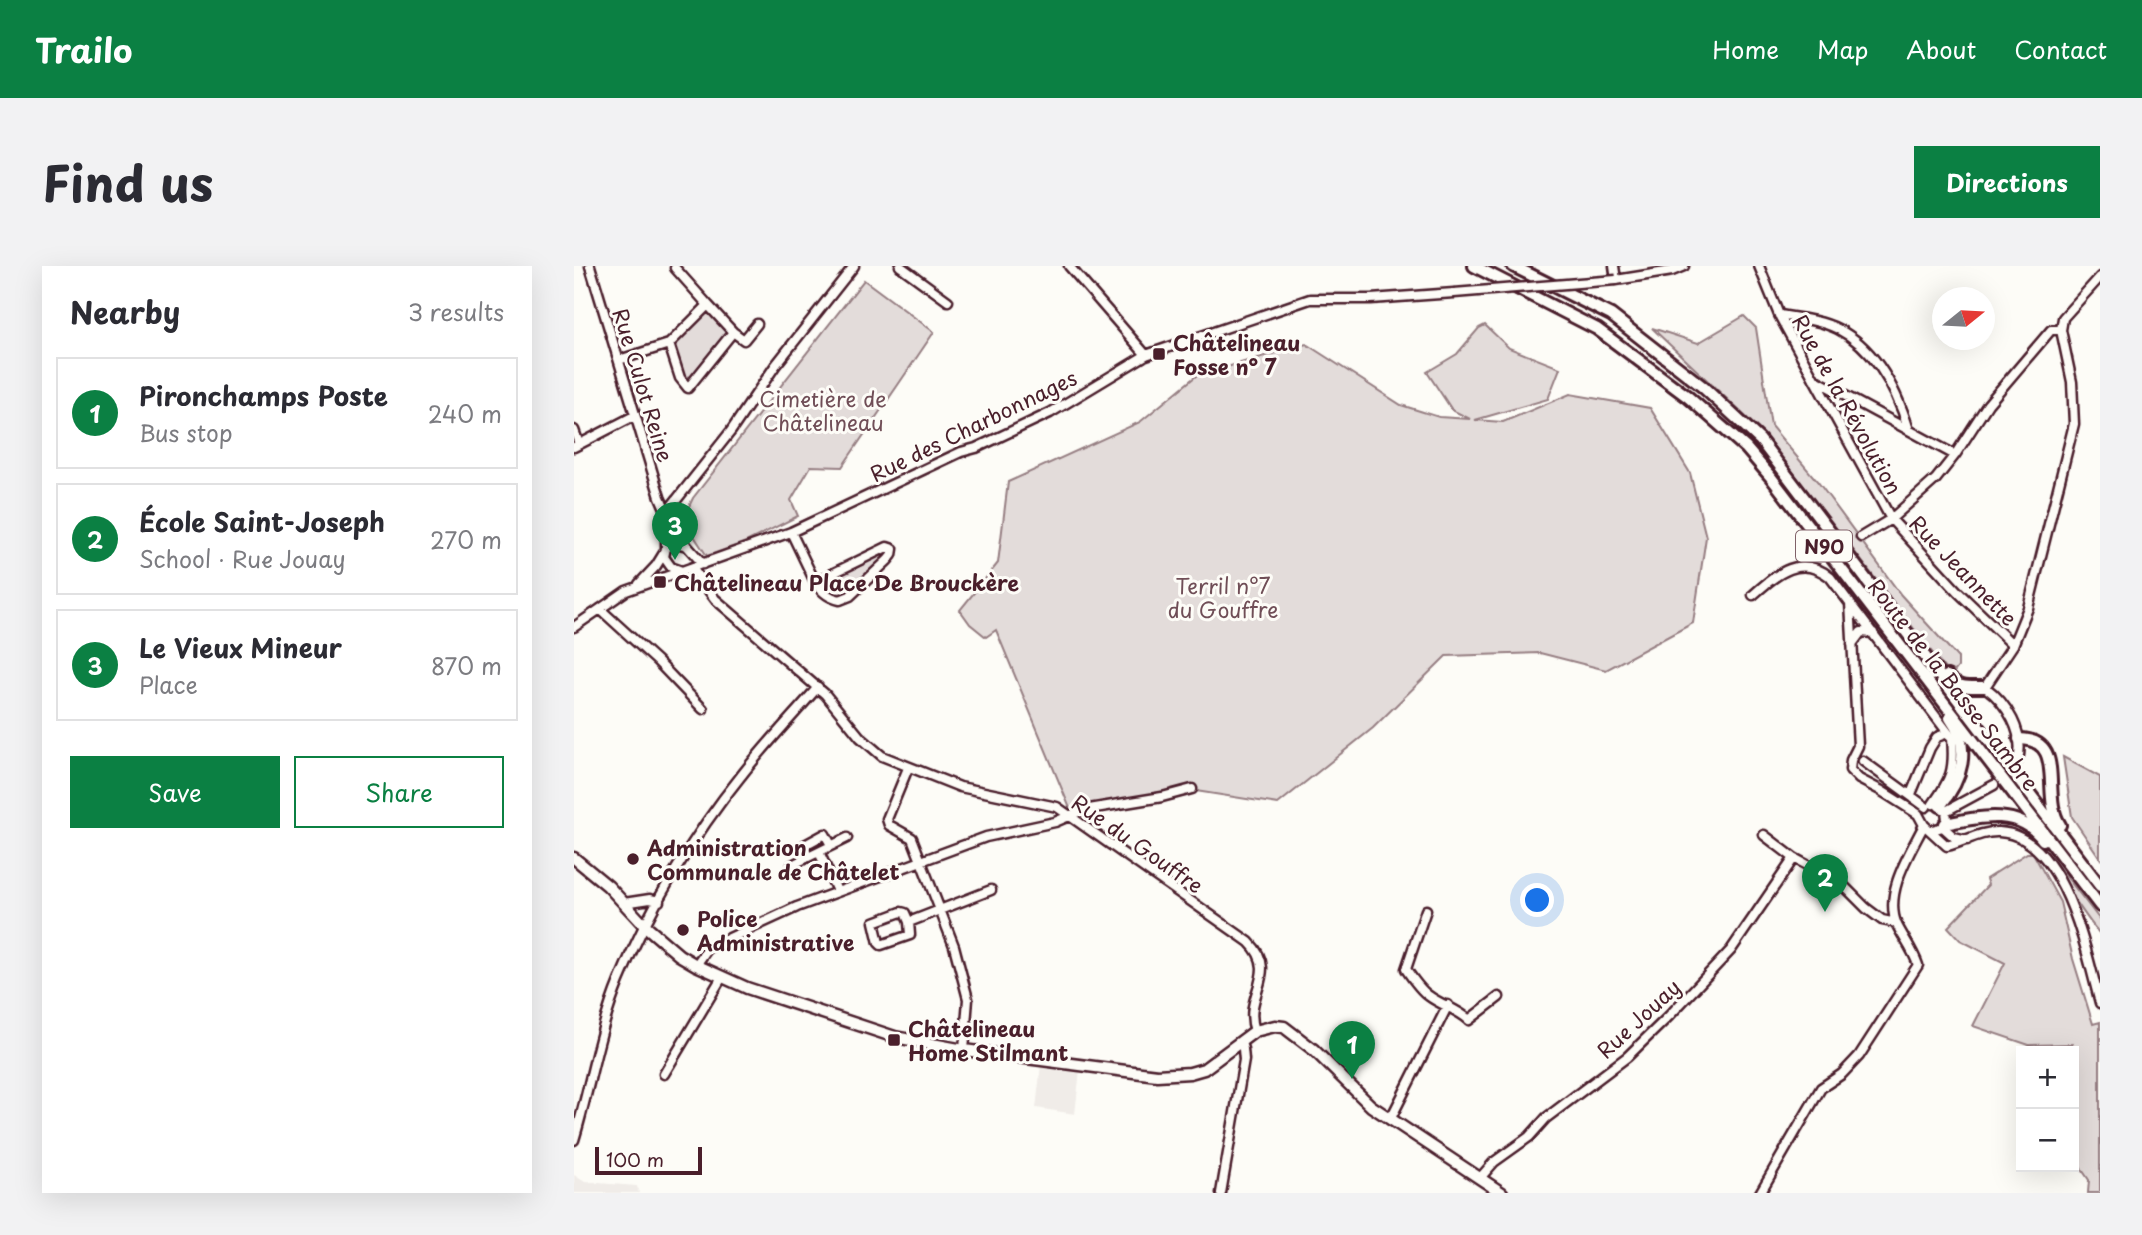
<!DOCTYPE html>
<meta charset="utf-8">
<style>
:root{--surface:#fff;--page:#f2f2f3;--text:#2b2b33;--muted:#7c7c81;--line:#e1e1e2;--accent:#0b8043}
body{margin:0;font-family:"Playpen Sans",sans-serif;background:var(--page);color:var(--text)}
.controls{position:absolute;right:21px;bottom:21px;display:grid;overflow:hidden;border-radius:0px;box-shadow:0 7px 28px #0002}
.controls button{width:63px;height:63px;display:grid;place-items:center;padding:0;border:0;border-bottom:2px solid var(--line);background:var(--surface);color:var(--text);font:35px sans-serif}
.compass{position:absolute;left:1358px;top:21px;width:63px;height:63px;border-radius:50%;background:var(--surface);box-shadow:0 7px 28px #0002;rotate:72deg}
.scale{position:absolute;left:21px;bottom:18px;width:107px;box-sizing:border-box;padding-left:7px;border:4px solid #4a1f2b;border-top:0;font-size:19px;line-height:24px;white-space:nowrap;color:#4a1f2b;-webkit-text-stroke:5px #fdfcf7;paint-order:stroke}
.you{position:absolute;left:964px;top:635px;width:24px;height:24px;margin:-18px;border:5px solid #fff;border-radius:50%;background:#1a73e8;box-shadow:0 0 0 10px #1a73e833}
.badge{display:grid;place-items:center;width:46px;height:46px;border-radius:50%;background:var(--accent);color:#fff;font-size:23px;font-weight:700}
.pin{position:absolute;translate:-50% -58px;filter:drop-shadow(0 2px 4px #0008)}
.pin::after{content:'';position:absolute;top:37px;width:24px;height:21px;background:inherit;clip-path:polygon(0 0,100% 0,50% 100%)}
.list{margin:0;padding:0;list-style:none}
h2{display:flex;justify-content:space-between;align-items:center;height:91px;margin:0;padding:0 28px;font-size:30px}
h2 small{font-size:23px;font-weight:400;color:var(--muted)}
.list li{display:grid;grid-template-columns:46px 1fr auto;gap:21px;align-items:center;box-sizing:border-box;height:112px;margin:0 14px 14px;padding:0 14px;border:2px solid var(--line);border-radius:0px}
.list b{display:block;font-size:26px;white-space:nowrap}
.list p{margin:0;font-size:23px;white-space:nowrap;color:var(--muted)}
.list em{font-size:23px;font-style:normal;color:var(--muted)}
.actions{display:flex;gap:14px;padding:21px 28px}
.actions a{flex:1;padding:16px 0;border:2px solid var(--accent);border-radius:0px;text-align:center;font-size:24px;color:var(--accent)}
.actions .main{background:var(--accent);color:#fff}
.map{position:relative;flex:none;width:1526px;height:927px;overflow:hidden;border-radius:0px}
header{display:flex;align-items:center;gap:42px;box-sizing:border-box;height:98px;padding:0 35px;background:var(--accent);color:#fff}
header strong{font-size:33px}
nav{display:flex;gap:38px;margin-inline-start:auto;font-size:24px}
.intro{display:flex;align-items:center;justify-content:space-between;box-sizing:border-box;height:168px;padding:0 42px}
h1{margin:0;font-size:49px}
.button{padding:18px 32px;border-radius:0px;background:var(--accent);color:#fff;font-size:24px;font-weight:700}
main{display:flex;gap:42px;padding:0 42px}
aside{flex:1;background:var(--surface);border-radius:0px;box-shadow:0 7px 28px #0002}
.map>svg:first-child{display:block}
</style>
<header>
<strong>Trailo</strong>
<nav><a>Home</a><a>Map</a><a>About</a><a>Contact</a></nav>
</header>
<div class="intro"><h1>Find us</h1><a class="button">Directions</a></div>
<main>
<aside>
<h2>Nearby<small>3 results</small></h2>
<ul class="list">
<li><span class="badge">1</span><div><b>Pironchamps Poste</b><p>Bus stop</p></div><em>240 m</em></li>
<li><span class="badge">2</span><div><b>École Saint-Joseph</b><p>School · Rue Jouay</p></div><em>270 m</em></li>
<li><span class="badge">3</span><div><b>Le Vieux Mineur</b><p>Place</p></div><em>870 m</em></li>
</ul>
<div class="actions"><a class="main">Save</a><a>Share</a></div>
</aside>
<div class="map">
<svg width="1526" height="927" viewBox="0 0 1526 927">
<rect width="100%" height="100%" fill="#fdfcf7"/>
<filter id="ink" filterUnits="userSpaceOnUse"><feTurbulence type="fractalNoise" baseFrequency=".0143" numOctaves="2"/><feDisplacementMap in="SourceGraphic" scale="14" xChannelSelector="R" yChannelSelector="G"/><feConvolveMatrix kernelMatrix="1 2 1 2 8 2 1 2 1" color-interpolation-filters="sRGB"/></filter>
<g filter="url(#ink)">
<path fill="#f0ece8" d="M467,799L506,804L501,848L462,842Z
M0,909L11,916L63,920L65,927H0Z"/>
<path fill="#e3dcda" stroke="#967e82" stroke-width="2" d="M290,14L360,66L268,201L237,200L217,234L224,250L172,276L133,290L109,253L119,232Z
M132,47L139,49L153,65L152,69L119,111L108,110L99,76Z
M1170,50L1182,62L1197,160L1244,216L1327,329L1384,392V401L1381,405L1371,403L1189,167L1078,62L1124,77Z
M911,59L935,82L986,102L974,133L901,154L929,156L996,128L1076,142L1116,207L1132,271L1119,357L1032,404L966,387L872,390L799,462L704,538L622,525L497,545L422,364L412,371L396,358L386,344L424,297L434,216L566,156L622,110L732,78L827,139L865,151L896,153L878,144L853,106L883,88L905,62Z
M308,287L311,291L277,325L267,332L255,327L254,317L256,312Z
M1489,491L1526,511V592L1498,551Z
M1457,573L1464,574L1526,654V668C1500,638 1484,601 1457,573Z
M1453,587H1459L1486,636L1499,693L1519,758L1526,756V927H1514L1515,914L1500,892V785L1498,778L1455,779L1399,760L1431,697L1386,674L1374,661L1414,619L1412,613Z"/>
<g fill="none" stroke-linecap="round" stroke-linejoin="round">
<g stroke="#4a1f2b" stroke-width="13">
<path id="minor" d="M16,0L86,231L97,256L113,280
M326,0L374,35
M495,0L572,89
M1040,0L1042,14L1098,5L1110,0
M1185,0L1205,49L1317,253L1384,326L1439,379
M101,2L134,39
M1205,49C1224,52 1247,54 1264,63C1303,83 1323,125 1335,164
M159,66L170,74L183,58
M45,94L95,78L134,39L159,66L114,122L106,112L95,78
M1240,113L1381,189
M0,164L5,178
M0,181L60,150
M92,247L157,165L201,100L280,0
M217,266L241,316C247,325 255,332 266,334L276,330L314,294L318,289L319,283L313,281L241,316
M1287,271L1317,253L1362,213L1381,189L1414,138L1477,64H1487
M92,282V250
M118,302L141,333L251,428L286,471L308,490L386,521L483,541L675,676C707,708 668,729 681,765
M108,305L97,301L90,291L92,282L102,277L113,280L129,298
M65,318L82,300L90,287
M1179,329C1203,308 1226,287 1256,311L1378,472C1381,504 1377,513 1359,538
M1276,337L1284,480L1277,494L1276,504L1285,513L1306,524L1344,548L1350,559L1373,580C1390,576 1407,565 1425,566C1491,570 1512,686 1526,737
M26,343L83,395L129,443
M0,361L52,325L217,266L387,186L402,182L476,147L572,89L736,33H797L880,27
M1278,378L1287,366L1299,367
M1444,494C1451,467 1433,437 1411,421L1439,379L1454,342L1500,158L1498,116L1487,64L1489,52L1526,11
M1289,495L1352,541
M334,502L313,553L315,559L338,572L380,680L394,733L390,784
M1337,528L1356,482L1363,471L1374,467
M1372,545L1420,519
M1369,561L1380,571L1393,574
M1358,564L1369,561L1373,553L1372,545L1363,538
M1190,569L1220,592L1268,618L1292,642L1308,654L1322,657
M245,586L263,625
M234,591L229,580L251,568L257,579
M218,599L273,572
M50,637L76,633L85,635
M852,644L832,703C838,712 846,724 855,730C867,739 883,743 895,754L925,731
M335,656L331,647L327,646L300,656L305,677L307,679L336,669L335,656L417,624
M122,699L134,682L223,641L412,571L481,556L509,544L588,531L618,523
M90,808L148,711
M816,854L874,739
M0,874C16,822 24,766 45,715C73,646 120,568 167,510C191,479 218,451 244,421
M906,912L920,896L955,871L972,852L1053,791L1095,750L1157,684L1220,592
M647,927L670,794L669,783L667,777
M1186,927L1247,822L1268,808L1285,790L1344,699C1339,684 1330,673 1323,659C1309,627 1336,587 1350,559"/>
</g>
<g stroke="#4a1f2b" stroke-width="15">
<path id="major" d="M0,592L34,620L70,659L105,689L122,699L173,722L321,771L390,784L583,809L616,807L630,803L681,765L701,760L710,761L740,784L797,840L928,927"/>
</g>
<g stroke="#4a1f2b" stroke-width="16">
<path id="highway" d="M900,0L1023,63L1114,131L1172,182L1196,210L1526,640
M939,0L1037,49L1129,121L1186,174L1526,620
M1373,410C1383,423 1395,421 1411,421
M1445,473C1494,473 1466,530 1486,559
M1366,540C1388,514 1398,482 1376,452
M1371,558C1405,551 1445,541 1469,574"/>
</g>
<use href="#minor" stroke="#fdfcf7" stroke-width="8"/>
<use href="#major" stroke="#fdfcf7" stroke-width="10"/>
<use href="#highway" stroke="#fdfcf7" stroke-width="10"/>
<g stroke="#4a1f2b" stroke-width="13" stroke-linecap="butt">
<path id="minor-bridge" d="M880,27L1042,14"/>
</g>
<use href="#minor-bridge" stroke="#fdfcf7" stroke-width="8"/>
</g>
</g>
<g fill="#4a1f2b" stroke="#fdfcf7" stroke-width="2.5">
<rect x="578" y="81" width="14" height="14" rx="3.5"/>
<rect x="79" y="309" width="14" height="14" rx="3.5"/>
<circle cx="59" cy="593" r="7"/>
<circle cx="109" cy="664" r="7"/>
<rect x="313" y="767" width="14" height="14" rx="3.5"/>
</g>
<g text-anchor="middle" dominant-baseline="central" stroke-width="6" stroke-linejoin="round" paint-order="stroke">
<rect fill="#fdfcf7" stroke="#806168" stroke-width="2" x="1222" y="264.5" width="56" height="31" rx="5"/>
<g font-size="19" font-weight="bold" fill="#4a1f2b">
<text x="1250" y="280">N90</text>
</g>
<g font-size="21" font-weight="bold" fill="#4a1f2b" stroke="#fdfcf7" text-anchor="start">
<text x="599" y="76">Châtelineau<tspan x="599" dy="24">Fosse n° 7</tspan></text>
<text x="100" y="316">Châtelineau Place De Brouckère</text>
<text x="73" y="581">Administration<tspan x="73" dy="24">Communale de Châtelet</tspan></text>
<text x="123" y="652">Police<tspan x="123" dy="24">Administrative</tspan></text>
<text x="334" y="762">Châtelineau<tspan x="334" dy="24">Home Stilmant</tspan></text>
</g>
<g font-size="21" fill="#4a1f2b" stroke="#fdfcf7">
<text transform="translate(70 119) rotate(73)">Rue Culot Reine</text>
<text transform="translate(1274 138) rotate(61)">Rue de la Révolution</text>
<text transform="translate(399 159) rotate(-26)">Rue des Charbonnages</text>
<text transform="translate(1390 304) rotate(46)">Rue Jeannette</text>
<text transform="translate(1380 418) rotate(52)">Route de la Basse Sambre</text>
<text transform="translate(564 577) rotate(35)">Rue du Gouffre</text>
<text transform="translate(1064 752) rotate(-43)">Rue Jouay</text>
</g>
<g font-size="21" fill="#704e57" stroke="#fdfcf7">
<text x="249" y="132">Cimetière de<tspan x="249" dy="24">Châtelineau</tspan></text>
<text x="649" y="319">Terril n°7<tspan x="649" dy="24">du Gouffre</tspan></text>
</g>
</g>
</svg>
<div class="controls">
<button>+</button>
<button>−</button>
</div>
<svg class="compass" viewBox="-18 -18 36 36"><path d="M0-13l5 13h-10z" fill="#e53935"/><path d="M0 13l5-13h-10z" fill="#7c7c81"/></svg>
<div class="scale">100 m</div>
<div class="you"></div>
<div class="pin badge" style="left:778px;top:813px">1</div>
<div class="pin badge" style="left:1251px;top:646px">2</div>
<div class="pin badge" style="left:101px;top:294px">3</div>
</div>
</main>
